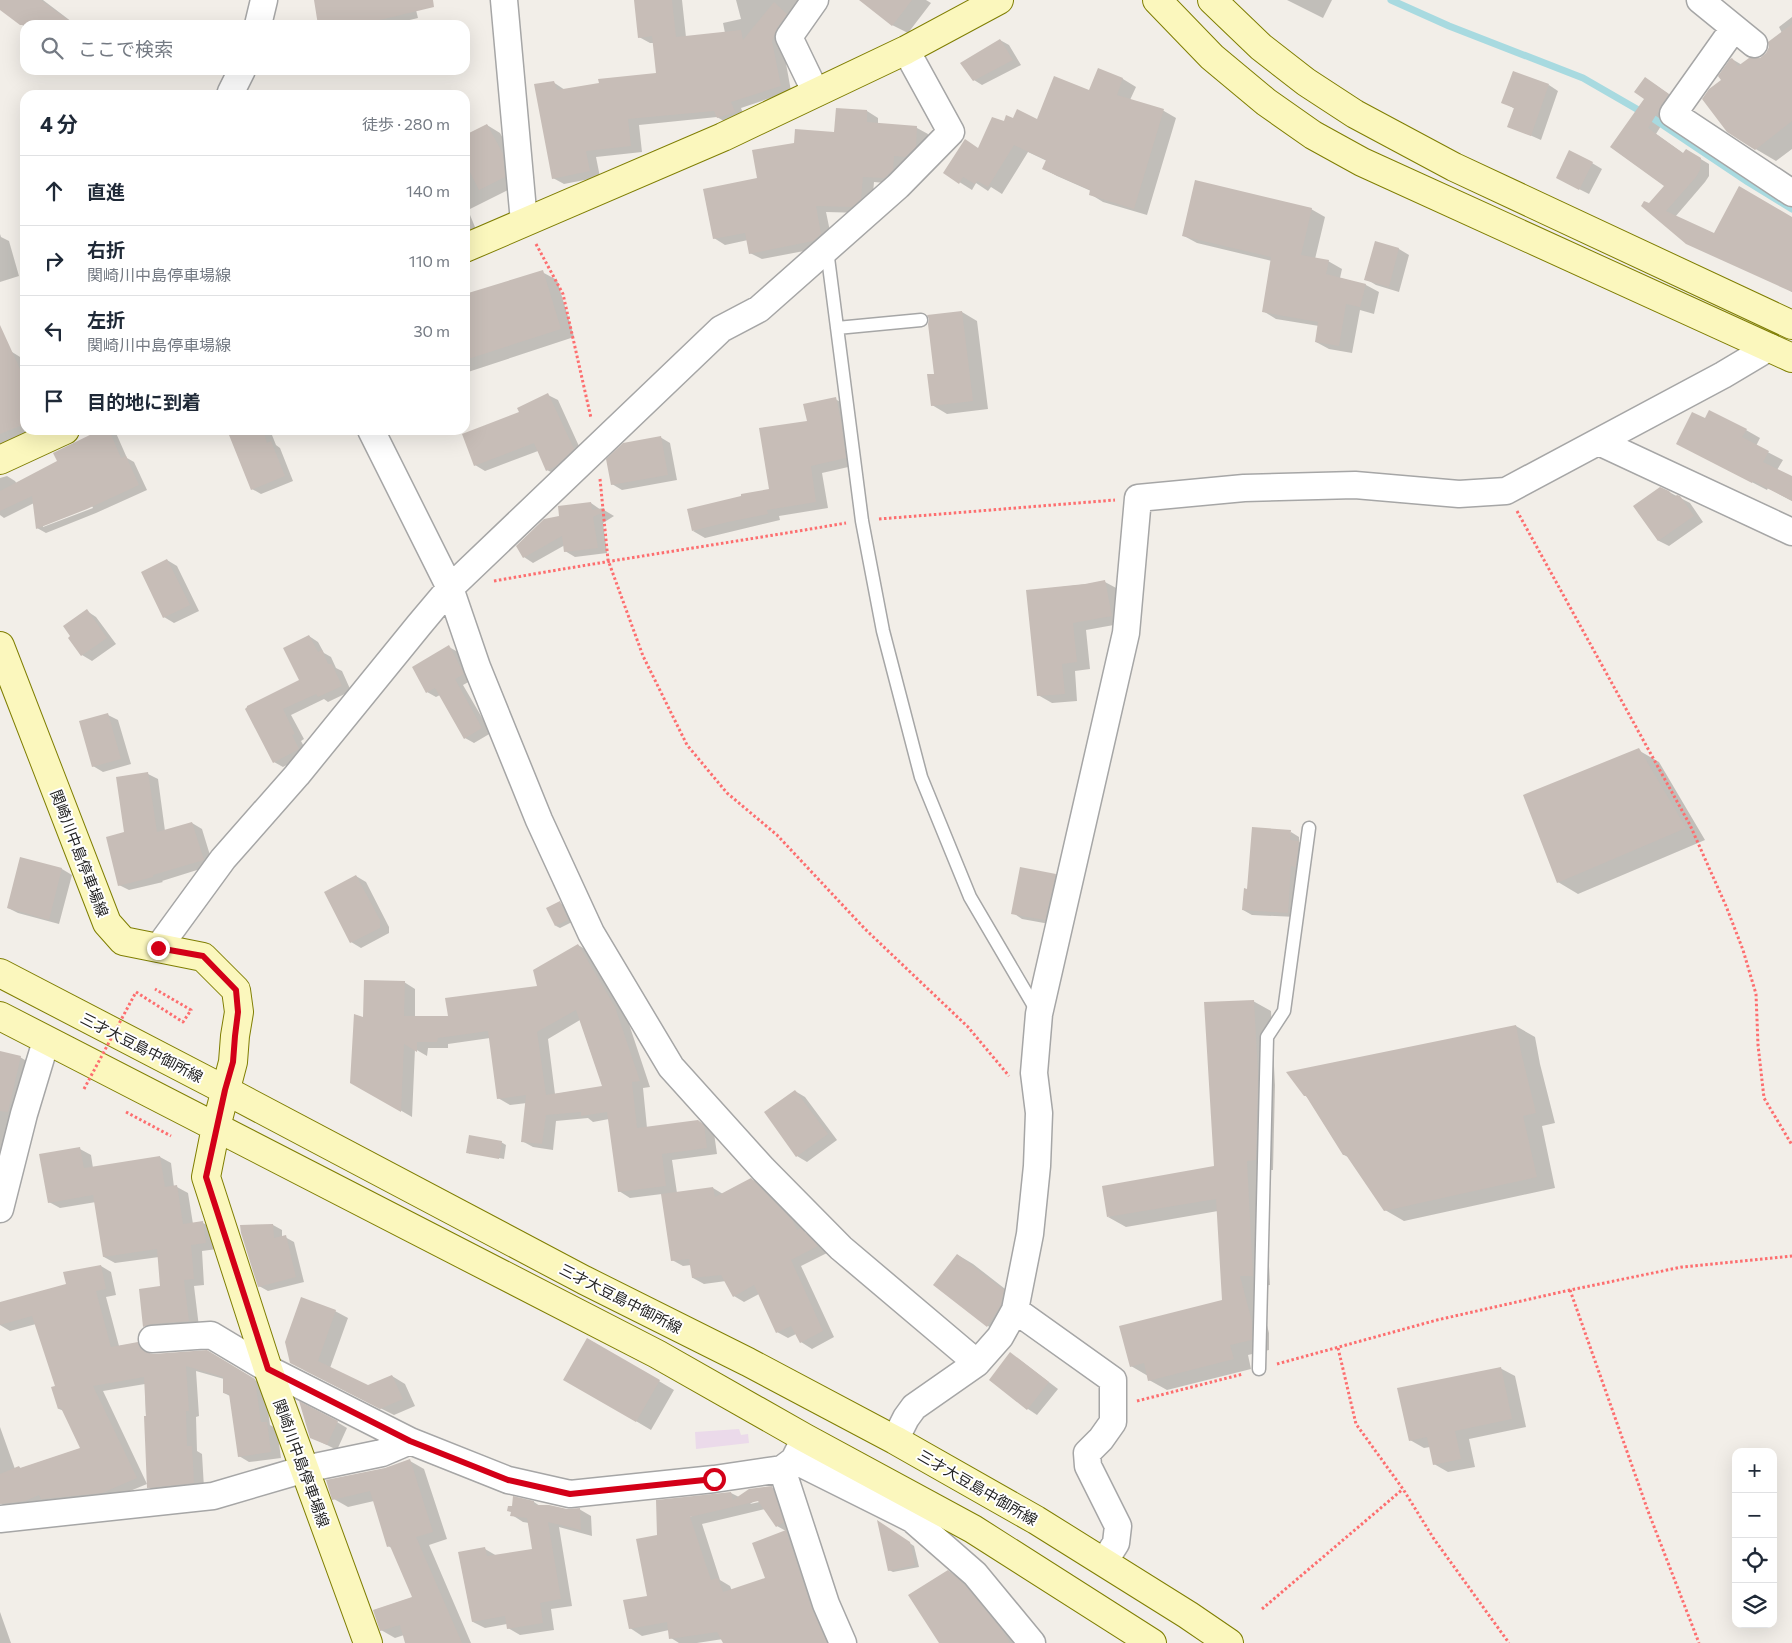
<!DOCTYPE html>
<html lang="ja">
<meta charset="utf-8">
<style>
:root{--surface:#fff;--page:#f6f6f7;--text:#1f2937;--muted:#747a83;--line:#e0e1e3}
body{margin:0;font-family:Commissioner,"Noto Sans JP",sans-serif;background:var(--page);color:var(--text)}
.controls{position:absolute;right:15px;bottom:15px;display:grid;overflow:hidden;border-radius:10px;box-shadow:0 5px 20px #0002}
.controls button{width:45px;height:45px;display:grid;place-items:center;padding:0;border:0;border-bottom:1px solid var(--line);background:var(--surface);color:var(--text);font:25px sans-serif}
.stop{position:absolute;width:15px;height:15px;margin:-11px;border:4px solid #d30018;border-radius:50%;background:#fff}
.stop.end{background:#d30018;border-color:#fff;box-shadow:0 1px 5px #0008}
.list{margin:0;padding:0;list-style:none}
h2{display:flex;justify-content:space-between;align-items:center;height:65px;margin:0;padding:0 20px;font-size:21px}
h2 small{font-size:16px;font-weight:400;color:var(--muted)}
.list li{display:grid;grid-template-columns:32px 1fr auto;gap:15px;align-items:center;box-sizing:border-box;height:70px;padding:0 20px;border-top:1px solid var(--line)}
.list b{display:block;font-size:19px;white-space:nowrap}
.list p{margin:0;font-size:16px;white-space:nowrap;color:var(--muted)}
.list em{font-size:16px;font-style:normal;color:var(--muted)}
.icon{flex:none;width:28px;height:28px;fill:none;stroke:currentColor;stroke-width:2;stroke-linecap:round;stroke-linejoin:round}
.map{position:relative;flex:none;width:1792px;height:1643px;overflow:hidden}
.search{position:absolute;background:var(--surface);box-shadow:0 5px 20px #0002;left:20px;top:20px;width:450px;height:55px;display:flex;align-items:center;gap:12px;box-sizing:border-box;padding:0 18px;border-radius:15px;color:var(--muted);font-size:19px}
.panel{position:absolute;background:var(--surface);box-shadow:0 5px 20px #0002;left:20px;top:90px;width:450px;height:345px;border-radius:15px}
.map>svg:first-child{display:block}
</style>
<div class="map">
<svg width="1792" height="1643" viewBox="0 0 1792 1643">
<rect width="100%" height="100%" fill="#f2eee8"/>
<path fill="#ebdaea" d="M739,1429L741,1435L748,1434L749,1443L696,1449L695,1432Z"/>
<path fill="#0003" fill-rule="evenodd" d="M0,0H43L76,25H25V27L0,9Z
M315,0H423L414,2L418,18L389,25H319Z
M636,0H682L686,37L725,33L723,23L741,19L736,0H812L783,47L791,91L741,108L745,118L729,124L717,117L639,125L642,152L596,157L600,177L564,184L553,178V82L565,90L657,74L654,43H650L639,37Z
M861,0H926L931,3L908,33L892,25Z
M1287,0H1332L1323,18Z
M1792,17V149L1776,161L1754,148L1723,80L1732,59L1742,65L1760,59L1767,54L1782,33L1779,27Z
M1000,40L1009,45L1021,65L982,85L974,80Z
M1099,70L1123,79L1136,87L1130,100L1164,111L1176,118L1147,215L1103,202L1090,194L1091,191L1057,176L1044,169L1047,161L1028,152L1002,194L991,187L988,191L976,183L972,190L945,173L983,151L1004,123L1014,120H1038L1090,92Z
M1654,84L1677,100L1656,134L1684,154L1686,150L1709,164V176L1705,182L1675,217L1715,234L1792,218V292L1649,205L1665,186L1611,147L1646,99Z
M1549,85L1558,91L1541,140L1509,126L1515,109L1503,102Z
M867,111L878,118V124L917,128L928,134L927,153L896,184L874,182L872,205L863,213L826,212L832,241L825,247L762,259L750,253L748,240L725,245L714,238L758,179L795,144L836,134Z
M487,125L500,133L516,162L518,185L468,210L477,232L465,237V136Z
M1592,163L1602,169L1589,194L1567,183Z
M1311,209L1325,217L1315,259L1328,261L1342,269L1340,278L1366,285L1379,292L1374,314L1360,310L1352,353L1329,349L1316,342L1319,326L1276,319L1263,311L1272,261L1197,243L1184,236Z
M0,234L1,237L9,241L19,276L0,282Z
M1376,243L1399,249L1409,255L1399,292L1376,285L1366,279Z
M542,272L557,280L574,337L465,373V295Z
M962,312L977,321L988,409L947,414L932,405L935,375Z
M12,352L25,360V430H45L0,449V357Z
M548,395L558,400L583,455L557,475L547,470L538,451L485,471L475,465L521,413Z
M835,399L848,406L857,465L822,473L828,508L779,516L780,520L705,538L693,531L743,497L771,490L808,422Z
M1705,420L1746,430L1760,438L1756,446L1783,460L1777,470L1792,478V501L1768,488L1767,490L1692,451Z
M104,430H110L116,433L127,458L134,462L147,490L96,513L46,533L37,528L34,503L4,518L0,515V478L7,476L15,481L17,484L59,462ZM92,506L93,508L43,527V525Z
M229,430H270L276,445L280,448L293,481L261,494L252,489Z
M660,437L670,443L677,480L622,490L612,484Z
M1669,492L1690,503L1703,522L1669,546L1659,541L1635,506Z
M591,503L601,510H604L614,516L603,523L607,553L575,557L565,551V545L533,563L524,557L561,517Z
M167,560L177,566L199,611L174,623L164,617Z
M1105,582L1118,589L1125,623L1086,630L1090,669L1075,671L1077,701L1052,703L1038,695L1027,591Z
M87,611L96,617L116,644L92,661L82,655L70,638Z
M309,636L318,642L324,653L331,657L336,668L342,671L351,691L328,702L324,699L291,715L304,739L301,741L308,754L283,767L274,762L246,709L301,680Z
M449,647L458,652L472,680L463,685L491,733L474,743L465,738L440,695L436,697L427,692Z
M108,715L118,720L131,764L103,772L93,766Z
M1638,750L1659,762L1705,840L1578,894L1558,882Z
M148,774L158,779L165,831L192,823L202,829L213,865L162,881L163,882L129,890L119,885L126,833Z
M1291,832L1299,837V842L1307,847L1296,917L1252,915L1243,910L1248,890Z
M21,858L62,869L72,875L59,924L18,913L8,908Z
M1055,875L1065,880L1055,925L1022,919L1013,913Z
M356,876L366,882L389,927V933L361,948L351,942Z
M560,903L564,905L572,922L560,928L556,926Z
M578,945L590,952L626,1015L650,1087L643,1088L647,1128L698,1121L710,1128L714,1133L717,1154L672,1160L677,1193L713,1188L723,1194L751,1179L762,1185L803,1227L805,1233L812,1236L827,1253L801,1266L834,1337L812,1349L801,1342L796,1334L788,1338L777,1332L759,1294L744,1302L734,1296L726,1281L704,1284L693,1278L691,1265L683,1266L672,1260L662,1194L630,1198L619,1191L609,1119L593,1122L588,1118L556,1121L553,1150L533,1147L522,1141L527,1103L510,1105L498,1098L490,1038L448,1044V1048H428L427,1056L415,1049L412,1117L352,1082L364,1019L404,982L415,989V1017L449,1018L538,987ZM580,1020L603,1087L555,1094L548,1039Z
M1253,1001L1271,1011L1275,1085L1273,1170H1264L1270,1285L1257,1286L1269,1333V1350L1248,1355L1251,1369L1167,1390L1149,1380L1148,1376L1131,1366L1223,1300L1218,1211L1126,1227L1108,1217L1215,1167Z
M1516,1026L1535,1037L1540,1064L1555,1123L1542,1126L1555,1188L1404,1221L1385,1210L1350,1158L1344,1155L1308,1098L1305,1095Z
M0,1052L20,1057L38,1068L0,1221Z
M795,1091L805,1097L837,1140L807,1162L797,1156Z
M501,1142L506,1145L504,1159L470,1152V1154L467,1152Z
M80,1149L91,1155L93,1168L160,1157L171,1163L174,1187H177L188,1193L193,1224L203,1223L214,1229L217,1249L202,1251L204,1285L194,1286L199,1327L155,1333L144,1326L162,1287L159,1257L115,1263L104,1257L96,1202L60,1208L49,1202Z
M273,1225L282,1230V1237H285L294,1242L304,1282L268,1291L259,1286Z
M958,1255L973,1264L1018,1299L1003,1335L988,1326L935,1285Z
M101,1266L111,1272L116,1295L106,1297L119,1346L137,1343L148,1349L150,1355L207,1352L265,1386L270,1425L277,1429L281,1458L249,1462L239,1456L230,1396L224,1393V1379L196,1371L199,1416L196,1417L197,1451L202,1454L204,1488L158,1493L148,1487L145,1384L103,1391L147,1484L113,1498L10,1509L0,1503V1427L15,1469L19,1467L22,1469L82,1449L64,1411L59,1409L56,1387L36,1324L10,1331L0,1325V1304L68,1285Z
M335,1311L348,1318L330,1368L368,1387L392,1376L405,1384L415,1406L394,1415L304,1370Z
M588,1339L674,1390L651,1430L565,1379Z
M1010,1354L1020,1360L1058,1389L1037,1415L1028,1409L990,1380Z
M1500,1368L1515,1376L1526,1427L1469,1439L1475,1467L1448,1472L1434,1464L1430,1447L1424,1448L1410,1440Z
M337,1422L347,1428L337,1450L311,1437Z
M410,1461L424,1469L447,1539L429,1545L471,1643H407L404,1635L395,1638L381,1630L414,1598L392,1548L388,1546L374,1501L348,1507L334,1499L385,1469Z
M771,1487L784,1494L835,1643H725L723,1639L697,1643H679L671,1638L669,1630L642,1636L630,1628L649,1596L658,1536L731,1493L739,1497ZM754,1501H764L750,1504ZM765,1509L777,1526L786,1531L767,1579L732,1591L730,1586L720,1580L702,1524Z
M534,1502L540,1506L567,1510L579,1509L591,1516L592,1536L559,1527L572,1606L551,1609L554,1630L520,1635L508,1628L507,1624L485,1628L473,1622L485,1549L497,1556L534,1550L529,1523L523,1522L512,1515Z
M882,1524L914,1546L919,1567L893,1572L889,1570Z
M948,1571L960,1578L976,1593L1017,1643H940Z
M0,1612L11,1643H0Z"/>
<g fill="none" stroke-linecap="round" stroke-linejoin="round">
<path stroke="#a8dae0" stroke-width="7" d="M1391,0L1449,26L1583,78L1654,119L1748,182L1792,209"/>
</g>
<path fill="#c7bdb7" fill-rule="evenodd" d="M0,0H41L75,25H20L0,10Z
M314,0H433L434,7L359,25H318Z
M634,0H672L676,37L741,30L743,40L774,2L787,14L777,28L772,41L781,86L731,102L735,112L717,118L714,111L628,119L631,146L586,151L590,171L552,179L534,84L554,81L557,90L599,83L598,79L656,73L652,36L638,38Z
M859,0H912L892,26Z
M1792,24V121L1755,150L1727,132L1702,99L1709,89L1721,80L1718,76L1730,59L1732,58L1738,66L1749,58H1760L1766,53L1769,47L1768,42Z
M1000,39L1013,60L973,81L960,63Z
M1098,68L1123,78L1117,95L1164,109L1134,209L1089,195L1090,190L1042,169L1046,160L1014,145L988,187L977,181L975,184L963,177L959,184L943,173L965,139L978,148L992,117L1004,121L1006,115L1013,118L1017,109L1037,119L1054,76L1089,90Z
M1513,71L1549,84L1531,136L1507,127L1514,108L1501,103Z
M1645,77L1669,94L1648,128L1683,153L1686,149L1701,158L1700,170L1696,177L1666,211L1714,233L1739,186L1792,217V292L1686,244L1641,206L1644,201L1649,203L1664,186L1610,147L1644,99L1634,92Z
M836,108L867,110V122L917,126L916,147L905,157L894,156L893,170L884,178L863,177L861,199L852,207L816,206L821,234L813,241L749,254L745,233L713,239L703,189L757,178L752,150L794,143L795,129L834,132Z
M487,124L503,154L505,177L479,190L465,162V135Z
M1569,150L1593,162L1579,190L1556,178Z
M1195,180L1312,208L1301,255L1329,260L1326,274L1366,284L1360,307L1346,304L1339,346L1315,342L1318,322L1262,312L1271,257L1182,236Z
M1375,241L1399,248L1389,287L1364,280Z
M543,270L561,329L465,360V294Z
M962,311L973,401L931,406L927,374H934L928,324L929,319L927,315Z
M0,325L25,380V424L0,434Z
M548,393L574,449L556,466L546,471L534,443L474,466L462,434L519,412L517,408Z
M836,397L841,421L846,458L811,466L816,502L767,510L768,514L728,522L692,531L687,509L741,496V494L769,489L759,428L807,421L803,404Z
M1709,410L1747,429L1742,437L1769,451L1763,462L1792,476V501L1753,481L1752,483L1676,444L1692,412L1705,418Z
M100,430H109L121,458L126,456L139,485L87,509L36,529L32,496L0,511V491L57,461L53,453Z
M227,430H263L267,443L271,441L285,476L251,490Z
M661,436L668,475L611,485L606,459L623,443Z
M1660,487L1669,491L1674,497L1677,495L1680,496L1694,516L1658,541L1633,506Z
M591,502L592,510L604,508L605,511L593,517L598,548L564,552L562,536L523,558L516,546L544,519L559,516L558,506Z
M167,559L190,605L163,618L141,572Z
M1105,580L1112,616L1073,623L1077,662L1062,664L1065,694L1037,696L1026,590L1085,584Z
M87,609L107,638L81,656L68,638L70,636L63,626Z
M309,635L318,652L322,650L328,664H332L342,686L318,697L316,694L283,709L295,734L292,735L299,749L273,763L245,709L247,707V706L299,680L283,648Z
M449,645L464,674L455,679L482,728L464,739L435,688L426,693L412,667Z
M108,713L121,759L92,767L79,721Z
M1639,748L1686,828L1557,883L1523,795Z
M148,772L157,832L192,822L204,860L153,875V877L118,886L106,837L124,832L116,777Z
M1252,827L1291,830L1290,840L1299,841L1296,867L1291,866L1288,913L1242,910L1244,888L1247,889Z
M20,857L62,868L49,920L7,908Z
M1020,867L1056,874L1045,920L1011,914Z
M356,875L380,920V928L350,943L324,892Z
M560,901L568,920L555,926L546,908Z
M578,944L615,1007L640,1081L632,1082L637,1128L698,1120L704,1125L707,1148L662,1154L666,1186L618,1192L607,1112L581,1116V1112L546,1115L542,1144L521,1142L526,1095L497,1099L488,1031L438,1038L437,1042H417V1052L404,1044L401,1112L350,1083L354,1014L363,1017L364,980L405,981L404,1016H448L445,998L537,986L533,970ZM576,1010L602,1086L546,1095L537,1032Z
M1254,1000L1258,1074L1256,1160L1247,1161L1253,1276H1240L1252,1322V1340L1230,1345L1234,1359L1148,1381L1144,1363L1130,1367L1119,1326L1222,1300L1216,1199L1107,1217L1102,1186L1214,1166L1204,1002Z
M1516,1025L1521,1052L1536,1113L1523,1116L1537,1177L1384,1211L1346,1155H1343L1306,1096H1304L1286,1072Z
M0,1051L21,1056L8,1112L0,1111Z
M795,1090L828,1134L796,1157L764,1112Z
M469,1135L502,1141L499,1159L466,1153Z
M80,1147L84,1168L160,1156L165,1187L177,1185L183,1224L203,1221L206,1243L191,1245L194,1279L184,1280L189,1321L151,1324L143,1327L139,1289L160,1286L157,1249L103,1257L93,1195L48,1203L39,1154Z
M751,1178L792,1220L797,1230L801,1228L818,1246L791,1260L823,1331L800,1343L791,1326L776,1333L754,1285L733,1297L721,1275L692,1278L689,1259L671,1261L661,1194L713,1187L715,1197Z
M273,1224L274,1238L286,1235L296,1277L258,1287L241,1233L240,1225Z
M957,1254L1004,1290L1001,1305L987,1327L933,1285Z
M101,1265L106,1289L96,1291L111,1347L138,1342L140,1348L145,1352L153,1354L207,1350L255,1379L261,1422H267L271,1452L238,1457L229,1394L223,1393V1377L186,1366L189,1411H186L187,1446H192L194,1483L147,1488L144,1416H146L144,1377L93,1386L137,1478L102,1493L41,1499L39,1495L25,1501L0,1504V1474L19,1466L20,1468L80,1448L61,1408L58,1409L51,1387L55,1386L32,1316L0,1325V1302L66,1284L63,1272Z
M301,1297L336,1310L318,1361L368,1385L392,1375L403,1399L380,1409L290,1363L285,1342Z
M587,1338L660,1380L636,1422L563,1380Z
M1010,1352L1049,1382L1027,1410L989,1380Z
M1501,1367L1512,1419L1455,1431L1461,1459L1433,1465L1427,1437L1409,1441L1397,1388Z
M299,1401L338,1421L327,1445L310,1438Z
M410,1459L433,1532L416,1537L462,1643H405L400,1625L380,1631L373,1610L412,1597L390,1546L387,1547L370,1491L332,1500L326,1480L385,1468Z
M772,1486L784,1522L776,1527L758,1501L690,1517L711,1580L718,1578L723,1592L765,1578L752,1543L786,1530L812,1609L827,1643H723L717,1632L669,1639L667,1622L629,1629L623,1600L647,1596L636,1539L657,1535L656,1500L731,1492L733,1500L749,1489Z
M513,1496L534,1501V1505H549L567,1509L580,1508L581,1530L548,1522L561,1599L540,1603L543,1623L507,1629L505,1616L472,1622L458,1552L485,1547L487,1556L532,1549L527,1518L510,1516L511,1512L507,1511L508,1506H512Z
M877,1520L910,1542L915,1565L888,1571Z
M948,1570L964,1584L1001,1629L1010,1643H939L908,1595Z"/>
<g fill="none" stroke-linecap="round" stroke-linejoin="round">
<g stroke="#a6a6a6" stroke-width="15">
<path id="lane" d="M827,250L862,521L883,631L921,777L970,897L1038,1013
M837,328L921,320
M1259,1369L1267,1037L1284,1011L1309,828"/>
</g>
<g stroke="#a6a6a6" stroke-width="29">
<path id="street" d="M504,0L524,222
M815,0L789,37L816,93
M1700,0L1754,44
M258,25L264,0
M1734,28L1673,114L1792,193
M230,95L231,92L242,70
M371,430L450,588L477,667L539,820L591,933L671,1067L763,1169L841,1248L977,1363
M1599,442L1792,532
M158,948L223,859L297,775L419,625L450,588L721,329L759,309L898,186L951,132L906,50
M0,1209L24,1114L46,1041
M1015,1310L1113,1380V1422L1101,1439L1087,1453L1088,1466L1118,1526L1116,1543L1104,1562
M152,1339L211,1335L268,1369L410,1441
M895,1440L906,1418L914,1407L977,1363L1000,1337L1015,1310L1030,1234L1037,1166L1039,1113L1034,1073L1039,1014L1126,633L1138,498L1244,488L1355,485L1459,494L1506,491L1723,375L1770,347
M794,1460L912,1519L975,1574L1032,1643
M782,1469L826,1604L843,1643
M0,1519L213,1496L305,1469L382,1453L410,1441L508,1480L570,1494L714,1479L782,1469L794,1460L805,1438"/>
</g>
<g stroke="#7f7e02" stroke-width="30">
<path id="secondary" d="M1157,0L1212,57L1266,102L1313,135L1362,162L1792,358
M1212,0L1261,47L1306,82L1355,114L1454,167L1792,325
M465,248L723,137L906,50L999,0
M0,460L65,430
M0,646L107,923L123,941L203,957L236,990L239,1012L235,1036L233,1062L216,1127L206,1177L268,1369L368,1643
M0,973L225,1090L584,1280L748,1362L895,1440L1036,1520L1188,1615L1229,1643
M0,1016L657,1354L805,1438L973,1529L1152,1643"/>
</g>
<path stroke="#fd6e6f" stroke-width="3" stroke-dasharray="2.5 2.5" stroke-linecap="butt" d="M536,244L563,294L591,418
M600,479L608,560L643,656L687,745L727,793L777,835L865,929L968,1027L1009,1076
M1517,511L1690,825L1726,906L1743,950L1756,994L1758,1045L1764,1098L1792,1145
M879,519L1115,500
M494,581C611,560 729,543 846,523
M136,992L183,1022L191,1010L155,989
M126,1112L171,1136
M1570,1290L1648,1511L1699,1643
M1338,1348L1356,1424L1403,1489L1434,1539L1509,1643
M1277,1364L1437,1320L1570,1290L1682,1267L1792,1256
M1137,1401L1243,1374
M1262,1609L1403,1489"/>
<use href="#lane" stroke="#fff" stroke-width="12"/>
<use href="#street" stroke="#fff" stroke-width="26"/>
<use href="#secondary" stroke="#fbf7bd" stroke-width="28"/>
<path stroke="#fd6e6f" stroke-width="3" stroke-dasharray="2.5 2.5" stroke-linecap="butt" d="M84,1089L136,992"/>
</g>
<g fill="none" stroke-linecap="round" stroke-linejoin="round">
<path stroke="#d30018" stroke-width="6" d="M158,948L203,956L236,990L238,1012L235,1036L233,1062L225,1090L206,1177L268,1369L410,1441L508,1480L570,1494L714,1479"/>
</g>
<g text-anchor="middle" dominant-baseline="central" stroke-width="4" stroke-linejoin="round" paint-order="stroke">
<g font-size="15" fill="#222" stroke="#fff">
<text transform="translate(80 853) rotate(69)">関崎川中島停車場線</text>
<text transform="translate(142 1047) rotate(27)">三才大豆島中御所線</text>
<text transform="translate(621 1298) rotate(27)">三才大豆島中御所線</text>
<text transform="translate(302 1463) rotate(70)">関崎川中島停車場線</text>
<text transform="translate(978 1487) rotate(30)">三才大豆島中御所線</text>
</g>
</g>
</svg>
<div class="controls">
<button>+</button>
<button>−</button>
<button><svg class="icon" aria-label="locate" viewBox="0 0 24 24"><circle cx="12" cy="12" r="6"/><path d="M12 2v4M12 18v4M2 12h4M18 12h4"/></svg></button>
<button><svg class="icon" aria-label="layers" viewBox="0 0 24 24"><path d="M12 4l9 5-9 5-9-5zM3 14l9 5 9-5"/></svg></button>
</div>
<div class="stop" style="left:714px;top:1479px"></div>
<div class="stop end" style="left:158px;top:948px"></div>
<div class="search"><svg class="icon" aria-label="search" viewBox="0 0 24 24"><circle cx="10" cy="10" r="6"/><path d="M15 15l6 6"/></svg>ここで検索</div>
<section class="panel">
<h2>4 分<small>徒歩 · 280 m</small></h2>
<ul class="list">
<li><svg class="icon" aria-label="ahead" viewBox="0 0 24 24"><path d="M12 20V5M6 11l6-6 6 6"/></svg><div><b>直進</b></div><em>140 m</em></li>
<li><svg class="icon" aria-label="right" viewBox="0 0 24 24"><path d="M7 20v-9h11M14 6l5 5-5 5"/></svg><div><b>右折</b><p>関崎川中島停車場線</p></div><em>110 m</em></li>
<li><svg class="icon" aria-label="left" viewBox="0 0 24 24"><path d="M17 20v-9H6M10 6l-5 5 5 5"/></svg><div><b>左折</b><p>関崎川中島停車場線</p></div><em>30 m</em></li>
<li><svg class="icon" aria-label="arrive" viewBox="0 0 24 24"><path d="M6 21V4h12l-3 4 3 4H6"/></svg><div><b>目的地に到着</b></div></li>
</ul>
</section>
</div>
